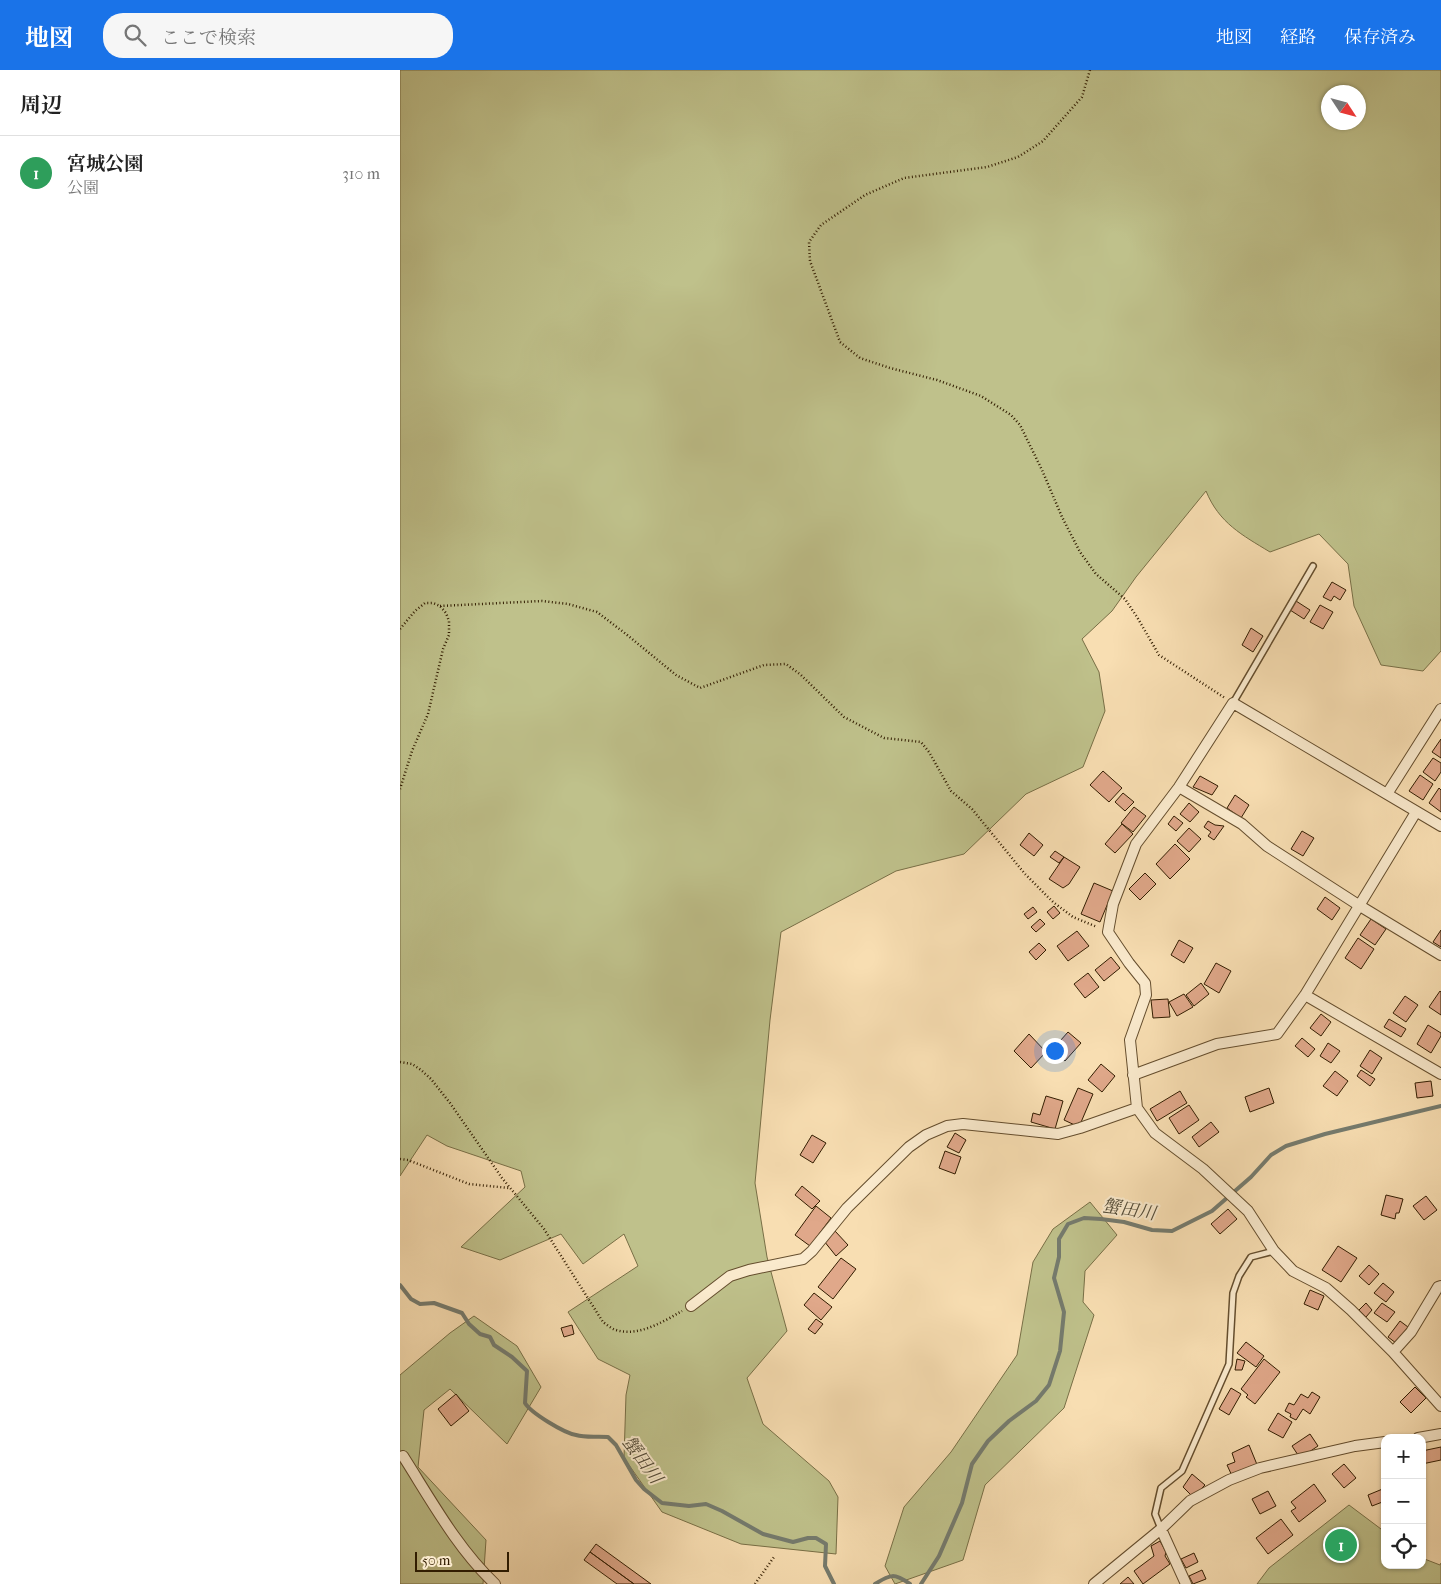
<!DOCTYPE html>
<html lang="ja">
<meta charset="utf-8">
<style>
:root{--surface:#fff;--page:#f6f6f6;--text:#222;--muted:#767676;--line:#e0e0e0;--accent:#1a73e8}
body{margin:0;font-family:"IM FELL French Canon","Noto Serif JP",serif;background:var(--page);color:var(--text)}
.controls{position:absolute;right:15px;bottom:15px;display:grid;overflow:hidden;border-radius:10px;box-shadow:0 1px 4px #0004}
.controls button{width:45px;height:45px;display:grid;place-items:center;padding:0;border:0;border-bottom:1px solid var(--line);background:var(--surface);color:var(--text);font:25px sans-serif}
.compass{position:absolute;left:921px;top:15px;width:45px;height:45px;border-radius:50%;background:var(--surface);box-shadow:0 1px 4px #0004;rotate:126deg}
.scale{position:absolute;left:15px;bottom:12px;width:94px;box-sizing:border-box;padding-left:5px;border:2px solid #321d01;border-top:0;font-size:14px;line-height:18px;white-space:nowrap;color:#321d01;-webkit-text-stroke:4px #faeacd;paint-order:stroke}
.you{position:absolute;left:654px;top:980px;width:18px;height:18px;margin:-12px;border:4px solid #fff;border-radius:50%;background:#1a73e8;box-shadow:0 0 0 8px #1a73e833}
.badge{display:grid;place-items:center;width:32px;height:32px;border-radius:50%;background:var(--accent);color:#fff;font-size:16px;font-weight:700}
.pin{position:absolute;translate:-50% -50%;border:2px solid #fff;box-shadow:0 1px 5px #0006}
.list{margin:0;padding:0;list-style:none}
h2{display:flex;justify-content:space-between;align-items:center;height:65px;margin:0;padding:0 20px;font-size:21px}
h2 small{font-size:16px;font-weight:400;color:var(--muted)}
.list li{display:grid;grid-template-columns:32px 1fr auto;gap:15px;align-items:center;box-sizing:border-box;height:75px;padding:0 20px;border-top:1px solid var(--line)}
.list b{display:block;font-size:19px;white-space:nowrap}
.list p{margin:0;font-size:16px;white-space:nowrap;color:var(--muted)}
.list em{font-size:16px;font-style:normal;color:var(--muted)}
.icon{flex:none;width:28px;height:28px;fill:none;stroke:currentColor;stroke-width:2;stroke-linecap:round;stroke-linejoin:round}
.map{position:relative;flex:none;width:1041px;height:1514px;overflow:hidden}
header{display:flex;align-items:center;gap:30px;box-sizing:border-box;height:70px;padding:0 25px;background:var(--accent);color:#fff}
header strong{font-size:24px}
nav{display:flex;gap:28px;margin-inline-start:auto;font-size:18px}
.search{width:350px;height:45px;background:var(--page);display:flex;align-items:center;gap:12px;box-sizing:border-box;padding:0 18px;border-radius:20px;color:var(--muted);font-size:19px}
main{display:flex}
aside{flex:1;background:var(--surface)}
.map>svg:first-child{display:block}
</style>
<header>
<strong>地図</strong>
<div class="search"><svg class="icon" aria-label="search" viewBox="0 0 24 24"><circle cx="10" cy="10" r="6"/><path d="M15 15l6 6"/></svg>ここで検索</div>
<nav><a>地図</a><a>経路</a><a>保存済み</a></nav>
</header>
<main>
<aside>
<h2>周辺<small></small></h2>
<ul class="list">
<li><span class="badge" style="background:#2e9e5b">1</span><div><b>宮城公園</b><p>公園</p></div><em>310 m</em></li>
</ul>
</aside>
<div class="map">
<svg width="1041" height="1514" viewBox="0 0 1041 1514">
<rect width="100%" height="100%" fill="#f8deb2"/>
<filter id="stains"><feTurbulence type="fractalNoise" baseFrequency=".004" numOctaves="4"/><feColorMatrix values="0 0 0 0 .2 0 0 0 0 .09 0 0 0 0 .02 0 0 0 .5 -.17"/></filter>
<radialGradient id="worn" r=".72"><stop offset=".6" stop-color="#630" stop-opacity="0"/><stop offset="1" stop-color="#630" stop-opacity=".3"/></radialGradient>
<path fill="#bfc18b" stroke="#786f46" fill-rule="evenodd" d="M0,0H1041V581L1023,601L981,595L954,536L948,494L919,464L870,482C842,465 819,453 806,421L736,507L712,541L682,569L699,602L705,641L683,697L626,724L564,784L496,801L381,862L370,950L355,1113L367,1187L387,1261L347,1308L363,1354L429,1411L438,1427L436,1484L341,1474L262,1442L224,1388L226,1325L230,1305L198,1289L168,1242L238,1196L224,1164L183,1194L161,1164L100,1190L61,1177L125,1117L121,1101L47,1076L27,1065L0,1106ZM928,22H958V52H928Z
M690,1132L717,1165L685,1201L683,1232L694,1245L664,1338L585,1415L563,1490L495,1514L485,1496L504,1437L551,1382L617,1285L633,1192L653,1159Z
M74,1246L117,1276L141,1317L107,1374L50,1319L24,1340L18,1397L86,1470L83,1514H0V1305L50,1263Z
M949,1435L985,1462V1495H1022V1488L1040,1495L1041,1493V1514H857L869,1498Z"/>
<g fill="none" stroke-linecap="round" stroke-linejoin="round">
<path stroke="#757b6e" stroke-width="4" d="M0,1215L11,1229L20,1234L34,1233L62,1243L69,1254L80,1264L90,1267L94,1275L112,1287L127,1301L125,1333C131,1343 164,1363 176,1365C186,1368 197,1366 208,1367L216,1375L236,1410L244,1419L262,1433L289,1436L306,1434L322,1441L363,1464L393,1472L408,1468H416L426,1474L425,1496L434,1514
M475,1514C491,1504 494,1503 510,1514
M521,1514L539,1486L562,1433L572,1394L588,1371L609,1351L636,1331L649,1315L660,1281L664,1242L654,1208L659,1187V1169L668,1154L684,1148L701,1149L724,1152L752,1160L772,1161L812,1141L851,1107L871,1085L886,1076L925,1064L1041,1036"/>
</g>
<path fill="#e0a88a" stroke="#321d01" d="M932,512L946,520L940,530L934,526L931,531L923,527Z
M896,531L910,540L904,549L890,540Z
M920,535L933,542L923,559L910,552Z
M851,558L863,566L853,582L842,575Z
M1041,669V688L1032,682Z
M1033,688L1041,693V702L1035,711L1023,702Z
M703,701L722,718L709,732L690,715Z
M1020,705L1033,714L1023,730L1009,721Z
M800,706L818,716L812,725L793,717Z
M1039,718L1041,720V742L1029,733Z
M723,723L734,732L725,741L715,732Z
M835,725L849,735L841,748L827,738Z
M789,733L799,742L790,752L780,744Z
M734,737L746,746L733,762L721,753Z
M774,746L783,753L776,761L768,754Z
M808,751L815,755L824,756L814,770L808,766L811,762L804,757Z
M722,754L733,764L715,783L705,774Z
M789,758L801,769L789,782L777,771Z
M902,761L914,768L903,786L891,779Z
M629,763L643,775L634,786L620,775Z
M775,774L790,789L770,809L756,794Z
M655,781L664,787L659,793L650,787Z
M664,787L680,797L669,814L663,818L649,809Z
M745,803L756,814L740,830L729,819Z
M694,813L713,821L700,852L681,844Z
M925,827L940,838L932,850L917,839Z
M654,836L660,843L653,849L647,842Z
M633,837L637,842L628,849L624,844Z
M640,849L645,854L636,862L631,857Z
M971,849L986,859L975,875L960,865Z
M1041,860V877L1033,872Z
M677,861L689,876L668,891L657,876Z
M958,868L974,879L961,899L945,888Z
M779,870L793,878L784,893L771,885Z
M639,873L646,880L636,890L629,882Z
M711,887L720,898L704,911L695,900Z
M816,893L831,901L819,923L804,914Z
M688,903L699,917L685,928L674,914Z
M801,913L809,924L794,936L786,925Z
M1040,921L1041,922V945L1029,937Z
M784,924L793,937L777,946L769,932Z
M1005,926L1018,935L1006,952L993,943Z
M768,929L770,947L753,948L751,930Z
M921,944L931,952L921,966L910,958Z
M989,949L1006,959L1001,967L984,957Z
M1028,955L1041,963V966L1031,983L1017,974Z
M668,962L681,973L665,991L652,980Z
M629,964L646,982L631,998L614,981Z
M902,968L915,979L908,987L895,976Z
M928,973L940,981L931,993L920,986Z
M970,980L982,988L972,1004L960,996Z
M701,994L715,1006L702,1022L688,1010Z
M961,1000L975,1009L970,1016L957,1006Z
M935,1001L948,1011L937,1026L923,1016Z
M1031,1011L1033,1026L1017,1028L1015,1013Z
M678,1018L693,1024L679,1057L664,1050Z
M869,1018L874,1033L850,1042L845,1027Z
M780,1021L787,1033L757,1051L750,1039Z
M646,1026L663,1031L655,1059L631,1052L633,1043L640,1045Z
M789,1035L799,1050L779,1064L769,1048Z
M811,1052L819,1062L799,1077L792,1067Z
M555,1063L566,1070L559,1083L547,1077Z
M412,1065L426,1073L413,1093L400,1085Z
M545,1081L561,1087L555,1104L539,1098Z
M402,1116L420,1131L412,1139L395,1125Z
M986,1125L1003,1129L999,1143H996L995,1149L981,1145Z
M1026,1126L1037,1140L1024,1150L1013,1136Z
M416,1136L431,1148L410,1176L395,1165Z
M828,1139L837,1149L820,1164L811,1154Z
M435,1161L448,1175L436,1186L424,1171Z
M938,1176L957,1188L941,1212L922,1200Z
M441,1188L456,1199L433,1229L418,1217Z
M969,1195L979,1204L969,1215L959,1206Z
M983,1213L994,1222L986,1232L974,1223Z
M910,1220L924,1226L918,1240L904,1234Z
M414,1223L432,1237L421,1250L404,1235Z
M966,1233L972,1240L966,1247L959,1240Z
M982,1233L995,1242L987,1252L974,1243Z
M416,1249L423,1254L415,1264L408,1259Z
M1000,1251L1008,1257L996,1273L988,1267Z
M172,1255L174,1264L164,1267L161,1258Z
M846,1272L864,1286L856,1297L837,1283Z
M837,1289L845,1291L842,1300H835Z
M864,1289L880,1302L855,1334L846,1327L848,1325L841,1319Z
M1015,1317L1026,1328L1011,1343L1000,1332Z
M831,1318L841,1324L829,1345L819,1339Z
M912,1322L920,1327L910,1344L903,1339L896,1350L890,1347L891,1344L885,1341L889,1333L894,1335L901,1324L908,1328Z
M56,1324L69,1341L51,1356L38,1339Z
M878,1343L892,1352L883,1368L868,1360Z
M910,1364L918,1376L900,1388L892,1376Z
M849,1375L858,1397L833,1408L827,1395L835,1392L832,1383Z
M1041,1377V1390L1022,1394V1381Z
M944,1394L956,1408L944,1418L932,1404Z
M792,1404L805,1415L793,1427L783,1417Z
M914,1414L926,1431L899,1452L891,1441L896,1438L891,1432Z
M985,1418V1431L972,1436L968,1425Z
M868,1421L876,1436L860,1444L852,1429Z
M881,1449L893,1465L868,1484L856,1468Z
M760,1471L766,1482L765,1486L770,1494L743,1514L734,1501L754,1486L751,1476Z
M196,1474L251,1514H234L190,1482Z
M190,1482L234,1514H217L184,1490Z
M794,1483L798,1492L786,1498L781,1489Z
M802,1500L806,1509L793,1514L789,1506Z
M728,1507L734,1514H720Z"/>
<g fill="none" stroke-linecap="round" stroke-linejoin="round">
<g stroke="#644d2d" stroke-width="8">
<path id="lane" d="M833,633L913,496
M761,1459L755,1444L761,1418L782,1401L829,1294L833,1223L839,1206L851,1187L874,1181"/>
</g>
<g stroke="#644d2d" stroke-width="12">
<path id="street" d="M779,717L842,754L867,776L960,836L1041,885
M987,724L1041,639
M905,925L1041,1004
M733,1005L817,974L877,964L905,925L1016,742
M737,1038L730,970L746,925L745,913L729,893L708,862L713,834L736,774L779,717L833,633L1041,756
M291,1236L330,1206L349,1200L403,1189L412,1181L447,1138L509,1077L526,1065L547,1056L563,1054L658,1064L680,1058L737,1038L755,1063L803,1099L848,1141L874,1181L893,1201L926,1218L951,1240L993,1282L1041,1336
M993,1282L1011,1262L1038,1217L1041,1216
M1018,1368L1041,1364
M3,1386C31,1430 57,1478 95,1514
M761,1459L786,1514
M694,1514L761,1459L790,1431L829,1410L860,1398L955,1376L985,1372"/>
</g>
<path stroke="#321d01" stroke-width="2.5" stroke-dasharray="1 2.5" stroke-linecap="butt" d="M690,0L682,27L643,71L618,87L587,97L504,108L465,125L421,155L409,172L410,191L440,272L460,288L490,298L537,310L581,326L611,345L620,355L642,400L662,447L680,482L696,504L725,529L737,547L759,585L825,628
M40,536L142,531L168,534L197,542L226,564L276,605L300,618L364,595L386,594L401,605L444,647L484,668L521,672L529,682L551,721L572,739L625,804L653,832L673,847L697,857
M0,559L15,541L25,533H33L40,536L46,543L49,551V565L43,579L28,644L12,681L0,719
M0,992L12,994L21,1000L31,1009L50,1033L102,1108L144,1159L203,1252C207,1255 212,1259 216,1260C238,1267 263,1252 282,1241
M0,1089L8,1090L69,1114L109,1118
M355,1514L374,1487"/>
<use href="#lane" stroke="#faeacd" stroke-width="5"/>
<use href="#street" stroke="#faeacd" stroke-width="10"/>
</g>
<g text-anchor="middle" dominant-baseline="central" stroke-width="4" stroke-linejoin="round" paint-order="stroke">
<g font-size="18" font-style="italic" fill="#544c38" stroke="#faeacd">
<text transform="translate(729 1140) rotate(9)">蟹田川</text>
<text transform="translate(242 1390) rotate(54)">蟹田川</text>
</g>
</g>
<rect width="100%" height="100%" filter="url(#stains)"/>
<rect width="100%" height="100%" fill="url(#worn)"/>
</svg>
<div class="controls">
<button>+</button>
<button>−</button>
<button><svg class="icon" aria-label="locate" viewBox="0 0 24 24"><circle cx="12" cy="12" r="6"/><path d="M12 2v4M12 18v4M2 12h4M18 12h4"/></svg></button>
</div>
<svg class="compass" viewBox="-18 -18 36 36"><path d="M0-13l5 13h-10z" fill="#e53935"/><path d="M0 13l5-13h-10z" fill="#767676"/></svg>
<div class="scale">50 m</div>
<div class="you"></div>
<div class="pin badge" style="left:941px;top:1475px;background:#2e9e5b">1</div>
</div>
</main>
